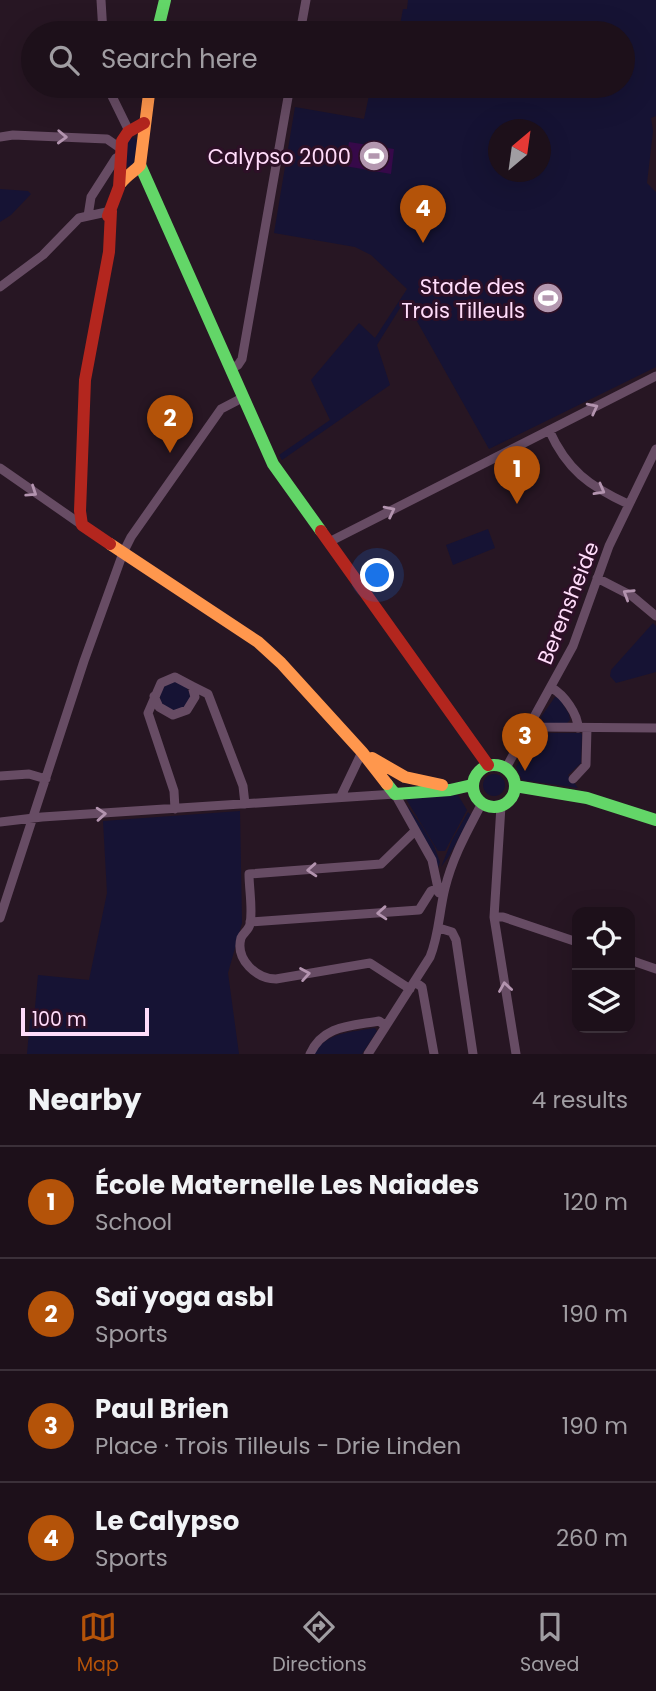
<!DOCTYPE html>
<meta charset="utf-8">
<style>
:root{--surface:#1d101a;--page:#2a1e27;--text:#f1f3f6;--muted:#a09da2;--line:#3b3039;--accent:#b45309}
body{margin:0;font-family:Poppins,sans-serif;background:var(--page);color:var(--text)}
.controls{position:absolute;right:21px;bottom:21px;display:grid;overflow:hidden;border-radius:14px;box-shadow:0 7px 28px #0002}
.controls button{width:63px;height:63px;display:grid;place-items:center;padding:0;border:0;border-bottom:2px solid var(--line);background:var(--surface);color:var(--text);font:35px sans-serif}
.compass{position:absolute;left:488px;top:119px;width:63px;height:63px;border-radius:50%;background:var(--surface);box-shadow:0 7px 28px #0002;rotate:29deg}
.scale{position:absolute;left:21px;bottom:18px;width:128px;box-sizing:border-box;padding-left:7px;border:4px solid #ffdcfa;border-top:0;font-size:19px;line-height:24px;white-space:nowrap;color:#ffdcfa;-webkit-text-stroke:5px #2d1027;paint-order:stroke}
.you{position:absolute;left:378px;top:576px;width:24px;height:24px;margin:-18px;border:5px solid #fff;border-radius:50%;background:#1a73e8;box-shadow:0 0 0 10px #1a73e833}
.badge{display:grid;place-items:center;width:46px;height:46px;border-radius:50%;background:var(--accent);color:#fff;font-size:23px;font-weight:700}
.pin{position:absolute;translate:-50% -58px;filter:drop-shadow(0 2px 4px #0008)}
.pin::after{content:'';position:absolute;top:37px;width:24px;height:21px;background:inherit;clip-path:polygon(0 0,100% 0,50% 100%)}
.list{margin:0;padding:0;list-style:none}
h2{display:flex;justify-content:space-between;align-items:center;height:91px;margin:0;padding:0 28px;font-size:30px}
h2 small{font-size:23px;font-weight:400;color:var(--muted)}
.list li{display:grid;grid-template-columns:46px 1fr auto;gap:21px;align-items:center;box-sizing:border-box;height:112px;padding:0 28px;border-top:2px solid var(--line)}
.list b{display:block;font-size:26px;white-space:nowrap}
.list p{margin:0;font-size:23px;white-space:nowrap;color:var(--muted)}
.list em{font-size:23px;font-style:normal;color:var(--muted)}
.icon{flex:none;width:38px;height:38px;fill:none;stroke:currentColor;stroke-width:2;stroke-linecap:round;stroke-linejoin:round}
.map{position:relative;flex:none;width:656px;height:1054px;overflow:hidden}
.search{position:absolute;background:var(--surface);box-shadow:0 7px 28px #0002;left:21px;right:21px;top:21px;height:77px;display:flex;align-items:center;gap:18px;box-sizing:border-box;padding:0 24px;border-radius:38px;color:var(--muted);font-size:26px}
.sheet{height:539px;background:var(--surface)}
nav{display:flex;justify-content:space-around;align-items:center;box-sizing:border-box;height:98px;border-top:2px solid var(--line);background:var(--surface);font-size:19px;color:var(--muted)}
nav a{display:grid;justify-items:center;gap:4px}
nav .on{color:var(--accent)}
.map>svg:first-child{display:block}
</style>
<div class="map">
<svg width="656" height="1054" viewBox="0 0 656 1054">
<rect width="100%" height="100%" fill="#271623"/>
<path fill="#161334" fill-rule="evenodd" d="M408,0H656V116L651,118L653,131L647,183L656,192V367L489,449L405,300L377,345L390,385L282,460L279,455L330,420L311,380L359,323L375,338L407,289L371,255L355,247L274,233L295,107L364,119L371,86H623V33H407L408,27L400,25L403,9H407ZM498,130H540V172H498Z
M132,137L138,140L134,166L128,167L126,165V144Z
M0,189L28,191L31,194L11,215L0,222Z
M488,529L495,548L453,565L446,545Z
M653,623L656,626V672L616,683L610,676L611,670Z
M160 697a15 15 0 1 1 30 0a15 15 0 1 1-30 0Z
M555,697L559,698L569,714L570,720L567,723H544L541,717Z
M541,733H581L582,735L581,763L568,775L578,788L522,780L516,767L530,743Z
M483 785a11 11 0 1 1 22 0a11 11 0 1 1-22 0Z
M458,795L467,810L445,851H438L406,799Z
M402,799L422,826L434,846L440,862L438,868L430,847L403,804Z
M240,811L242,923L228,973L239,1054H27L30,1019L34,1018L38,975L89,980L107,893L103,821Z
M468,812L471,815L449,856L441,867L452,840Z
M375,1028L377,1031L362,1054H314C326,1032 352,1032 375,1028Z"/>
<path fill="#360949" d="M349,142L394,149L391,174L345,166Z"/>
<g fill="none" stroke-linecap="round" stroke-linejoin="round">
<path stroke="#674c64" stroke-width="9" d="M101,0L103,33
M300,33L306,0
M107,86L129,131
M0,137L13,135L107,139L120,148
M88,216L91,197L116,158L120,156
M0,287L43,255L79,218L111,211
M231,368L238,365L242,359L290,86
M549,430C567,470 589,486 628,504
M0,468L82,525
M329,542L656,376
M597,578L632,596L656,616
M192,686L208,694L243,786L245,804
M552,688C564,695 578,714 578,728
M154,696L159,707L173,715L187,710L195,697L192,686L175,677L161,683L148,713L174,791L175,809
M532,723L539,727L656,728
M506,768L573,646L609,546L656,449
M0,776L29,774L46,779
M573,779L586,765L587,728
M395,794L432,860L439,893
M341,796L362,752
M501,806L494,917L516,1054
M0,822L42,817L395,794
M494,917H503L577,942
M0,918L84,661L123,553L131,537L221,409L244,397
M250,922L419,910L431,891L445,886
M439,928L452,932L456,940L473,1054
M630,960L656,969
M415,982L422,987L434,1054
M410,989L370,963L276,979C257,979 235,960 241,938C243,933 249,930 250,924C253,909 249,889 249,874L381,864L415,831
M310,1054C323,1025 351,1026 379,1021L386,1026
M368,1054L430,957C439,935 439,912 445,888C453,856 467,832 482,803"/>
<path stroke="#63d668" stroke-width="12" d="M157,33L165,0
M140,165L273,464L321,531
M473 786a21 21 0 1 1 42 0a21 21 0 1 1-42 0Z
M387,784L395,794L450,790L472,785
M515,786L587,798L656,820"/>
<path stroke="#ff974d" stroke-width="12" d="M121,183C127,175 134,172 140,165L150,86
M110,544L258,642L281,663L362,752L387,784
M372,758L405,777L442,785"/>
<path stroke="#b3261e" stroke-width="12" d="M108,216L119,187L122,141L128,132L144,123
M321,531L488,765
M110,544L82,525L80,511L85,380L109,252L111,211"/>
</g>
<defs><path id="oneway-chevron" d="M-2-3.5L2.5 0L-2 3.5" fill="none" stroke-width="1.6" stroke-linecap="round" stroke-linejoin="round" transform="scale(1.75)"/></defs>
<g stroke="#b394af">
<use href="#oneway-chevron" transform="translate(62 137) rotate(2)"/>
<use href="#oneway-chevron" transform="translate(593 408) rotate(-27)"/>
<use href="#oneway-chevron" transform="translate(600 490) rotate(29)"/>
<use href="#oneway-chevron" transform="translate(32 492) rotate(34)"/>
<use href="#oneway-chevron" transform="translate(390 511) rotate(-27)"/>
<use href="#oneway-chevron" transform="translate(628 594) rotate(-148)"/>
<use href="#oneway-chevron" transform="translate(101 814) rotate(-4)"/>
<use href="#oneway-chevron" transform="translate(312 870) rotate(176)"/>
<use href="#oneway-chevron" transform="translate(382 913) rotate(176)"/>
<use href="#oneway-chevron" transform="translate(305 974) rotate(-10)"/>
<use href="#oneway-chevron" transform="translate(505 987) rotate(-99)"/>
</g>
<defs>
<g id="stadium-disc" transform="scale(1.575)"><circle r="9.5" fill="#b397af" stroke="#2d1027"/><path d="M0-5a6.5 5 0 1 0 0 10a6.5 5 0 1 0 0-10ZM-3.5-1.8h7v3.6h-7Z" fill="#fff"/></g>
</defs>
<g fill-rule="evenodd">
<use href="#stadium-disc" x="374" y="156"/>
<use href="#stadium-disc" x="548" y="298"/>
</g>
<g text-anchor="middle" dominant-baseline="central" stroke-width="6" stroke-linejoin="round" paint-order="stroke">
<g font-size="21" fill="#ffdcfa" stroke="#2d1027" text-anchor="end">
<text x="351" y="156">Calypso 2000</text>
<text x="525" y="286">Stade des<tspan x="525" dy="24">Trois Tilleuls</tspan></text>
</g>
<g font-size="21" fill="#ffdcfa" stroke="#2d1027">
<text transform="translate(568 603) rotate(-68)">Berensheide</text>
</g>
</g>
</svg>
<div class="controls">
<button><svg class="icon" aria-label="locate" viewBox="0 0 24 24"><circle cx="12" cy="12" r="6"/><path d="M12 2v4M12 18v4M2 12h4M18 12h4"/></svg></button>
<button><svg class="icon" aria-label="layers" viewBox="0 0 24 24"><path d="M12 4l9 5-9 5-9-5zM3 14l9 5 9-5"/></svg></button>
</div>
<svg class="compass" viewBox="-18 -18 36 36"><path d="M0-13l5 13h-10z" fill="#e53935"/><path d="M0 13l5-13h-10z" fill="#a09da2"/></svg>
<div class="scale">100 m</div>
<div class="you"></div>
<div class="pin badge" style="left:517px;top:504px">1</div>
<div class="pin badge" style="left:170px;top:453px">2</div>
<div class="pin badge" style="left:525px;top:771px">3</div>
<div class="pin badge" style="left:423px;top:243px">4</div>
<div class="search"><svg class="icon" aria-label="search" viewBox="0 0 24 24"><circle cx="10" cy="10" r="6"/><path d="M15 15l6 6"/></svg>Search here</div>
</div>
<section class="sheet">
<h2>Nearby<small>4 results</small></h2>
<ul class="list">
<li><span class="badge">1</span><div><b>École Maternelle Les Naiades</b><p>School</p></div><em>120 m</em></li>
<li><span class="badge">2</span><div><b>Saï yoga asbl</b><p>Sports</p></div><em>190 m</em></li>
<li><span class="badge">3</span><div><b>Paul Brien</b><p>Place · Trois Tilleuls - Drie Linden</p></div><em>190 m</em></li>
<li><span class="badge">4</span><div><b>Le Calypso</b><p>Sports</p></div><em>260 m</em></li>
</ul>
</section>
<nav>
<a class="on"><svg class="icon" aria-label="map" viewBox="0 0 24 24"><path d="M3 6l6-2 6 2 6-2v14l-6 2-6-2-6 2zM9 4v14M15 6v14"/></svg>Map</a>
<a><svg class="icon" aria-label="directions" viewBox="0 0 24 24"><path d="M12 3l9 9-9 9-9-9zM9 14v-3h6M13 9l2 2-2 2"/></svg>Directions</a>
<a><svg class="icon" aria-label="saved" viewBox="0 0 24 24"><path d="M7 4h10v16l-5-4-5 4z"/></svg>Saved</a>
</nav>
